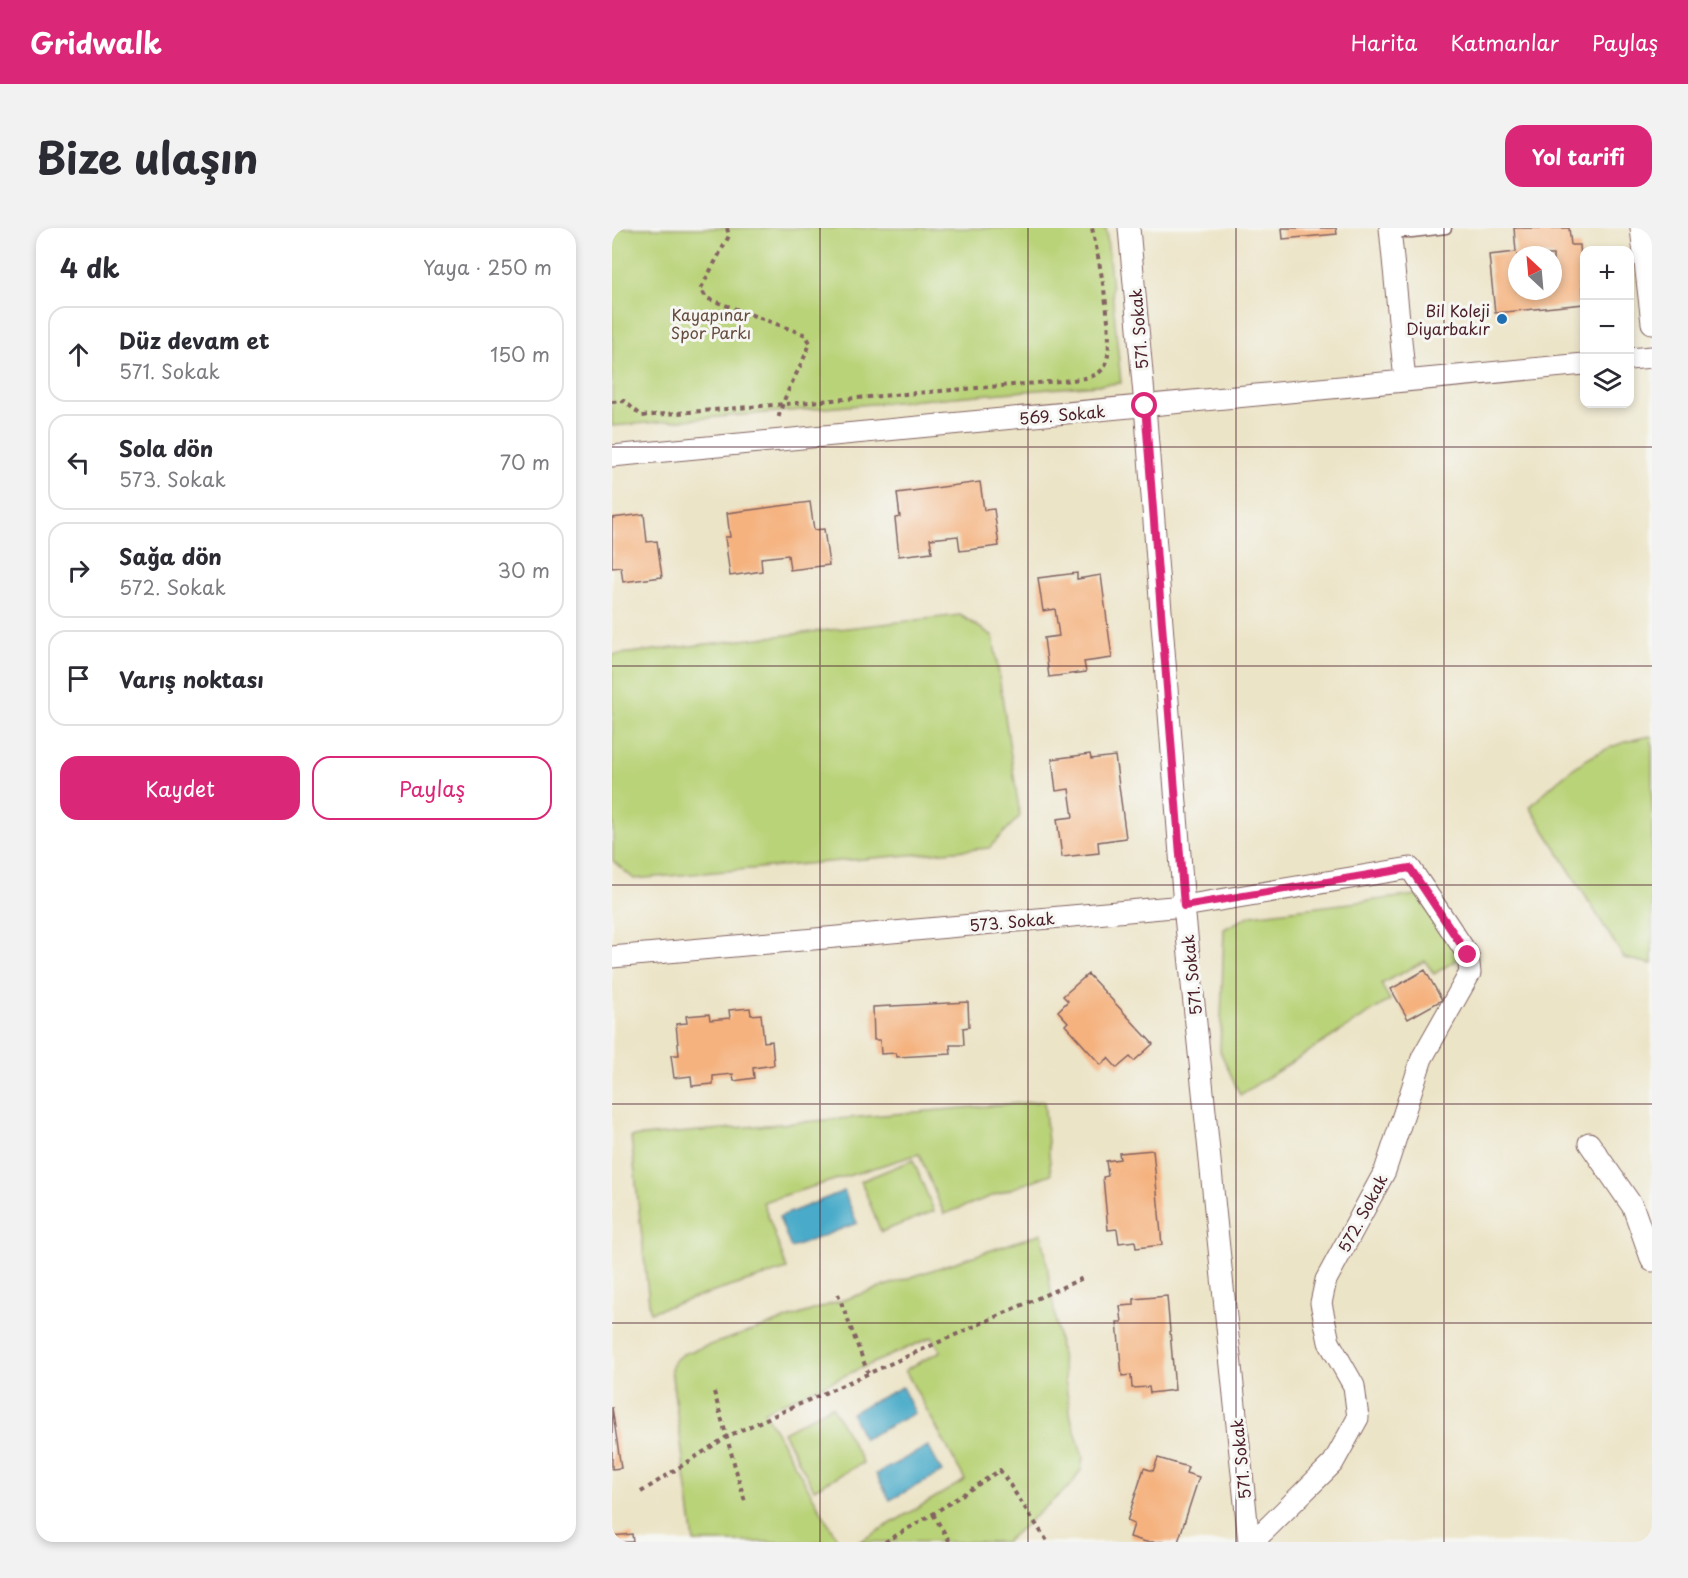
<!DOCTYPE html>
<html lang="tr">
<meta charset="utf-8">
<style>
:root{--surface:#fff;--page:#f2f2f3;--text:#2b2b33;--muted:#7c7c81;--line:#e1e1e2;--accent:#db2777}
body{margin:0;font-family:"Playpen Sans",sans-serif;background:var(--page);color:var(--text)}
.controls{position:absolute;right:18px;top:18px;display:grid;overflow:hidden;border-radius:12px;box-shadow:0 3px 9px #0003}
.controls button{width:54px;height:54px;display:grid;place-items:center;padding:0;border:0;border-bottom:2px solid var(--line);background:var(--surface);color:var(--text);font:30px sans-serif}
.compass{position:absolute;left:896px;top:18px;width:54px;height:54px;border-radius:50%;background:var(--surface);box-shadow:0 3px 9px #0003;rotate:334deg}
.stop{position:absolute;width:18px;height:18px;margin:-14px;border:4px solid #db2777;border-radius:50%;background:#fff}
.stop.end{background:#db2777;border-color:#fff;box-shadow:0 2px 6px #0008}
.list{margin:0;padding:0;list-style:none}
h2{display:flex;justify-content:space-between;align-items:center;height:78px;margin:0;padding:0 24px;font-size:26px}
h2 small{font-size:20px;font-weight:400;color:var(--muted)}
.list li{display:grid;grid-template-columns:39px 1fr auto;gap:18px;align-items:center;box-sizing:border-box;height:96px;margin:0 12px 12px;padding:0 12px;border:2px solid var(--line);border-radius:18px}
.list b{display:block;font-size:22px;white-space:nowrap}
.list p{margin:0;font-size:20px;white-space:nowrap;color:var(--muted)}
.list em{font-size:20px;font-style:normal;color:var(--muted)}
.actions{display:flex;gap:12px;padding:18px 24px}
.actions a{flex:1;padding:14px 0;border:2px solid var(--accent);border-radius:18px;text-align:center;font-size:21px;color:var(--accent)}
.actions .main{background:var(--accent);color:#fff}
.icon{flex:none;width:33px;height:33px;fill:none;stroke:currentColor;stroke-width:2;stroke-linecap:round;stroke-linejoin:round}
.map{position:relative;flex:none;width:1040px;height:1314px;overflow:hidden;border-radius:18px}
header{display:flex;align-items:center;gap:36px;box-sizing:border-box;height:84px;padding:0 30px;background:var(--accent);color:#fff}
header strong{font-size:28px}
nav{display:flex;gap:33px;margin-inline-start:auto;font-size:21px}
.intro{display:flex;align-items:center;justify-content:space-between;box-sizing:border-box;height:144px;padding:0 36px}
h1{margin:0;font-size:42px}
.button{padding:15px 27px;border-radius:18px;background:var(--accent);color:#fff;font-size:21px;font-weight:700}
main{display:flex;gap:36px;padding:0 36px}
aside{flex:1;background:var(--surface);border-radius:18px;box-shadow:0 3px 9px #0003}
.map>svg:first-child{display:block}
</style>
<header>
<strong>Gridwalk</strong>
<nav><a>Harita</a><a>Katmanlar</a><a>Paylaş</a></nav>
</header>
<div class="intro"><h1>Bize ulaşın</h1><a class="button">Yol tarifi</a></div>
<main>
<aside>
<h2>4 dk<small>Yaya · 250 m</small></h2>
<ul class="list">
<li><svg class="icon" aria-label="ahead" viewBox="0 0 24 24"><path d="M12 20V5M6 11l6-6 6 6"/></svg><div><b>Düz devam et</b><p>571. Sokak</p></div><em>150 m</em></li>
<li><svg class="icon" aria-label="left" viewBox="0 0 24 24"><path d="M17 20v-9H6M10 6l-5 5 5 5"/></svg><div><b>Sola dön</b><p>573. Sokak</p></div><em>70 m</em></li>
<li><svg class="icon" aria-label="right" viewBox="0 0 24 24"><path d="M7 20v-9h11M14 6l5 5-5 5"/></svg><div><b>Sağa dön</b><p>572. Sokak</p></div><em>30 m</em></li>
<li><svg class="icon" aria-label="arrive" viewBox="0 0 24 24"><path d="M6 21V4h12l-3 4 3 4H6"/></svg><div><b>Varış noktası</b></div></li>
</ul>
<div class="actions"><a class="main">Kaydet</a><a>Paylaş</a></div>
</aside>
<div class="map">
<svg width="1040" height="1314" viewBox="0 0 1040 1314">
<rect width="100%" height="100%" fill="#f6f6f2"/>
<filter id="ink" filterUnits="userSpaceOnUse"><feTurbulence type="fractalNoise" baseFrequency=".0167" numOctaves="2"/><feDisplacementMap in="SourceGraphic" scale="12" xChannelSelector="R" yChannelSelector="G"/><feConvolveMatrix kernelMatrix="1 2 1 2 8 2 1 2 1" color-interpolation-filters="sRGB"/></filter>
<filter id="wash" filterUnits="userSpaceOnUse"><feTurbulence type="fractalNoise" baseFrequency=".008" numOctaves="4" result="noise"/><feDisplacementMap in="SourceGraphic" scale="24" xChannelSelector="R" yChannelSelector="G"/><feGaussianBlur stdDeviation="1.35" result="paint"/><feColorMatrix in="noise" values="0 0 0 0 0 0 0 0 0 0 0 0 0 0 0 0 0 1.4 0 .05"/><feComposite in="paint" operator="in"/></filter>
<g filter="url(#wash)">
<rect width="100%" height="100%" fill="#ece4c7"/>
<path fill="#b9d378" stroke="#827952" stroke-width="1.5" d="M0,0H494L509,155L0,198Z
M348,387L381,408L408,588L377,620L22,651L1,633L0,427Z
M1040,508V736L1012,730L918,579C954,542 987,516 1040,508Z
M805,667L849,729L822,746L813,733L769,756L778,772L628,867L608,823L612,701L639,687Z
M432,873L439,946L332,986L307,926L151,974L175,1041L38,1084L19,909Z
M301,932L322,983L269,1004L249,953Z
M430,1005L459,1190L471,1229L469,1242L460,1256L393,1314H247L353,1252L293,1142L329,1123L320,1109L152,1183L227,1314H82L59,1141L63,1132L71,1126Z
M220,1178L251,1235L202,1261L171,1204Z"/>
<path fill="#4aabc9" stroke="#4a657a" stroke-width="1.5" d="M232,963L245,995L179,1020L167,989Z
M290,1159L303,1185L252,1211L239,1185Z
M316,1218L330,1244L278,1272L264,1246Z"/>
<g id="blocks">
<path fill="#f5b27f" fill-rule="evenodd" d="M670,0H724L725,6L671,11Z
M902,0H957L959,17H968L972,76L883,85L877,27L904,24ZM905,27H941V63H905Z
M368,254L372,282L382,281L387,318L348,323L346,308L318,311L320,324L287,328L283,290L288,289L285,265Z
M198,274L202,302L212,301L217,337L178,342L176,327L149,330L150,343L118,348L113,309H118L115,285Z
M32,286L35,314L45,313L50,349L11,354L9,339L0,340V290Z
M465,345V351L489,347L500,430L472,434L474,444L437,449L432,410L447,408L443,381L431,383L426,350Z
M478,526L479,531L503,528L514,610L486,614L487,625L450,629L445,591L461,589L457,561L444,563L440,531Z
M813,742L830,772L796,791L779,761Z
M476,746L541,816L522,833L518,829L505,840L496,830L489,837L453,797L456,794L446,783L456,773L451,768Z
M356,774L357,799L351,800L352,817H338L339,826L285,829L284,825L269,826L268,812H262L261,779Z
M138,780L139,787L149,786L152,814L160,813L162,837L141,840L142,850L122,853L121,846L101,848V856L80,858L79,848L62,850L59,827H67L64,796L75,795L74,788L97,786L98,792L118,790L117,782Z
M541,922L550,1017L524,1020L523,1013L507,1015L505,1001L496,1002L491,949L496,948L494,933L508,931L507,925Z
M555,1068L563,1162L538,1165L537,1159L520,1160L519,1147L510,1148L505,1094H510L508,1078L522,1077V1071Z
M0,1179L9,1240L0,1241Z
M546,1230L576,1239L574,1245L587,1249L566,1314H534L518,1309L522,1296L515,1293L532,1240L541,1243Z
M20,1306L21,1314H0V1308Z"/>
</g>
</g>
<g filter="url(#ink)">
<use href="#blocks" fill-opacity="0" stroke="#836462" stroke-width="1.5"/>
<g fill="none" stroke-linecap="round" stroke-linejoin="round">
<g stroke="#836462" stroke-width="13">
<path id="lane" d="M778,4H800L834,0"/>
</g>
<g stroke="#836462" stroke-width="23">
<path id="street" d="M517,0L533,178L572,678L637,1314
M778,0L793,153
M1029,0L1040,95
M1017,131L1040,129
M0,228L972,136
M0,729L572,678L798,640L856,727L858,745L810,830L773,943L714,1052L709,1075L717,1114L742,1158L746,1190L721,1235L641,1314
M977,915L1021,979L1040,1033"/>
</g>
<path stroke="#836462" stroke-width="4" stroke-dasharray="4.5 4.5" stroke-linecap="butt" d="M115,0L117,8L89,60L94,70L194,107L198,115C189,141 172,164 166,192
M0,174L12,173L30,188L461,152C473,150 488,149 493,137C505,113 486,28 480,0
M226,1066L256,1145
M102,1164L133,1274
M29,1264L116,1208L471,1050
M321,1286L338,1314
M273,1314L321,1286L388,1242L435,1313"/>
<use href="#lane" stroke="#fff" stroke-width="10"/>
<use href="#street" stroke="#fff" stroke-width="21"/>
</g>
</g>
<g fill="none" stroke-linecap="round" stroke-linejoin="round" filter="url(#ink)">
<path stroke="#db2777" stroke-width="8" d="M533,178L572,678L798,640L856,727"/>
</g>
<path fill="none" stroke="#4a1f2b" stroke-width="1.5" stroke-opacity="0.55" d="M208,0V1314M416,0V1314M624,0V1314M832,0V1314M0,219H1040M0,438H1040M0,657H1040M0,876H1040M0,1095H1040"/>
<circle fill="#1f6fb2" stroke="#f6f6f2" stroke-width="2" cx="890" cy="91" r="6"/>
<g text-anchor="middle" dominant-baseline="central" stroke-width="6" stroke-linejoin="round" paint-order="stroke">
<g font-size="16" fill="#4a1f2b" stroke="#f6f6f2" text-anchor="end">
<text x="878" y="82">Bil Koleji<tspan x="878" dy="18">Diyarbakır</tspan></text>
</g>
<g font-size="16" fill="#664c3e" stroke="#f6f6f2">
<text x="99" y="86">Kayapınar<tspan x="99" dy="18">Spor Parkı</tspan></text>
</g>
<g font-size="16" fill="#4a1f2b" stroke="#f6f6f2">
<text transform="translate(526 101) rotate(-95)">571. Sokak</text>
<text transform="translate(450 186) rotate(-5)">569. Sokak</text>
<text transform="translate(400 693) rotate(-5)">573. Sokak</text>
<text transform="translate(579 747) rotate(-96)">571. Sokak</text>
<text transform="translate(750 985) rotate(-62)">572. Sokak</text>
<text transform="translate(628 1231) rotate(-96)">571. Sokak</text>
</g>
</g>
</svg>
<div class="controls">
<button>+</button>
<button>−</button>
<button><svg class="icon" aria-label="layers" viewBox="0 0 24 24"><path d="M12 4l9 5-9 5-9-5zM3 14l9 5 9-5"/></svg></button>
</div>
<svg class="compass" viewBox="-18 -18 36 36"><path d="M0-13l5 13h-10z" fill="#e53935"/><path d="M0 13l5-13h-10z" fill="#7c7c81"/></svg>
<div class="stop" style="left:533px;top:178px"></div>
<div class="stop end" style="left:856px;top:727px"></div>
</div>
</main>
